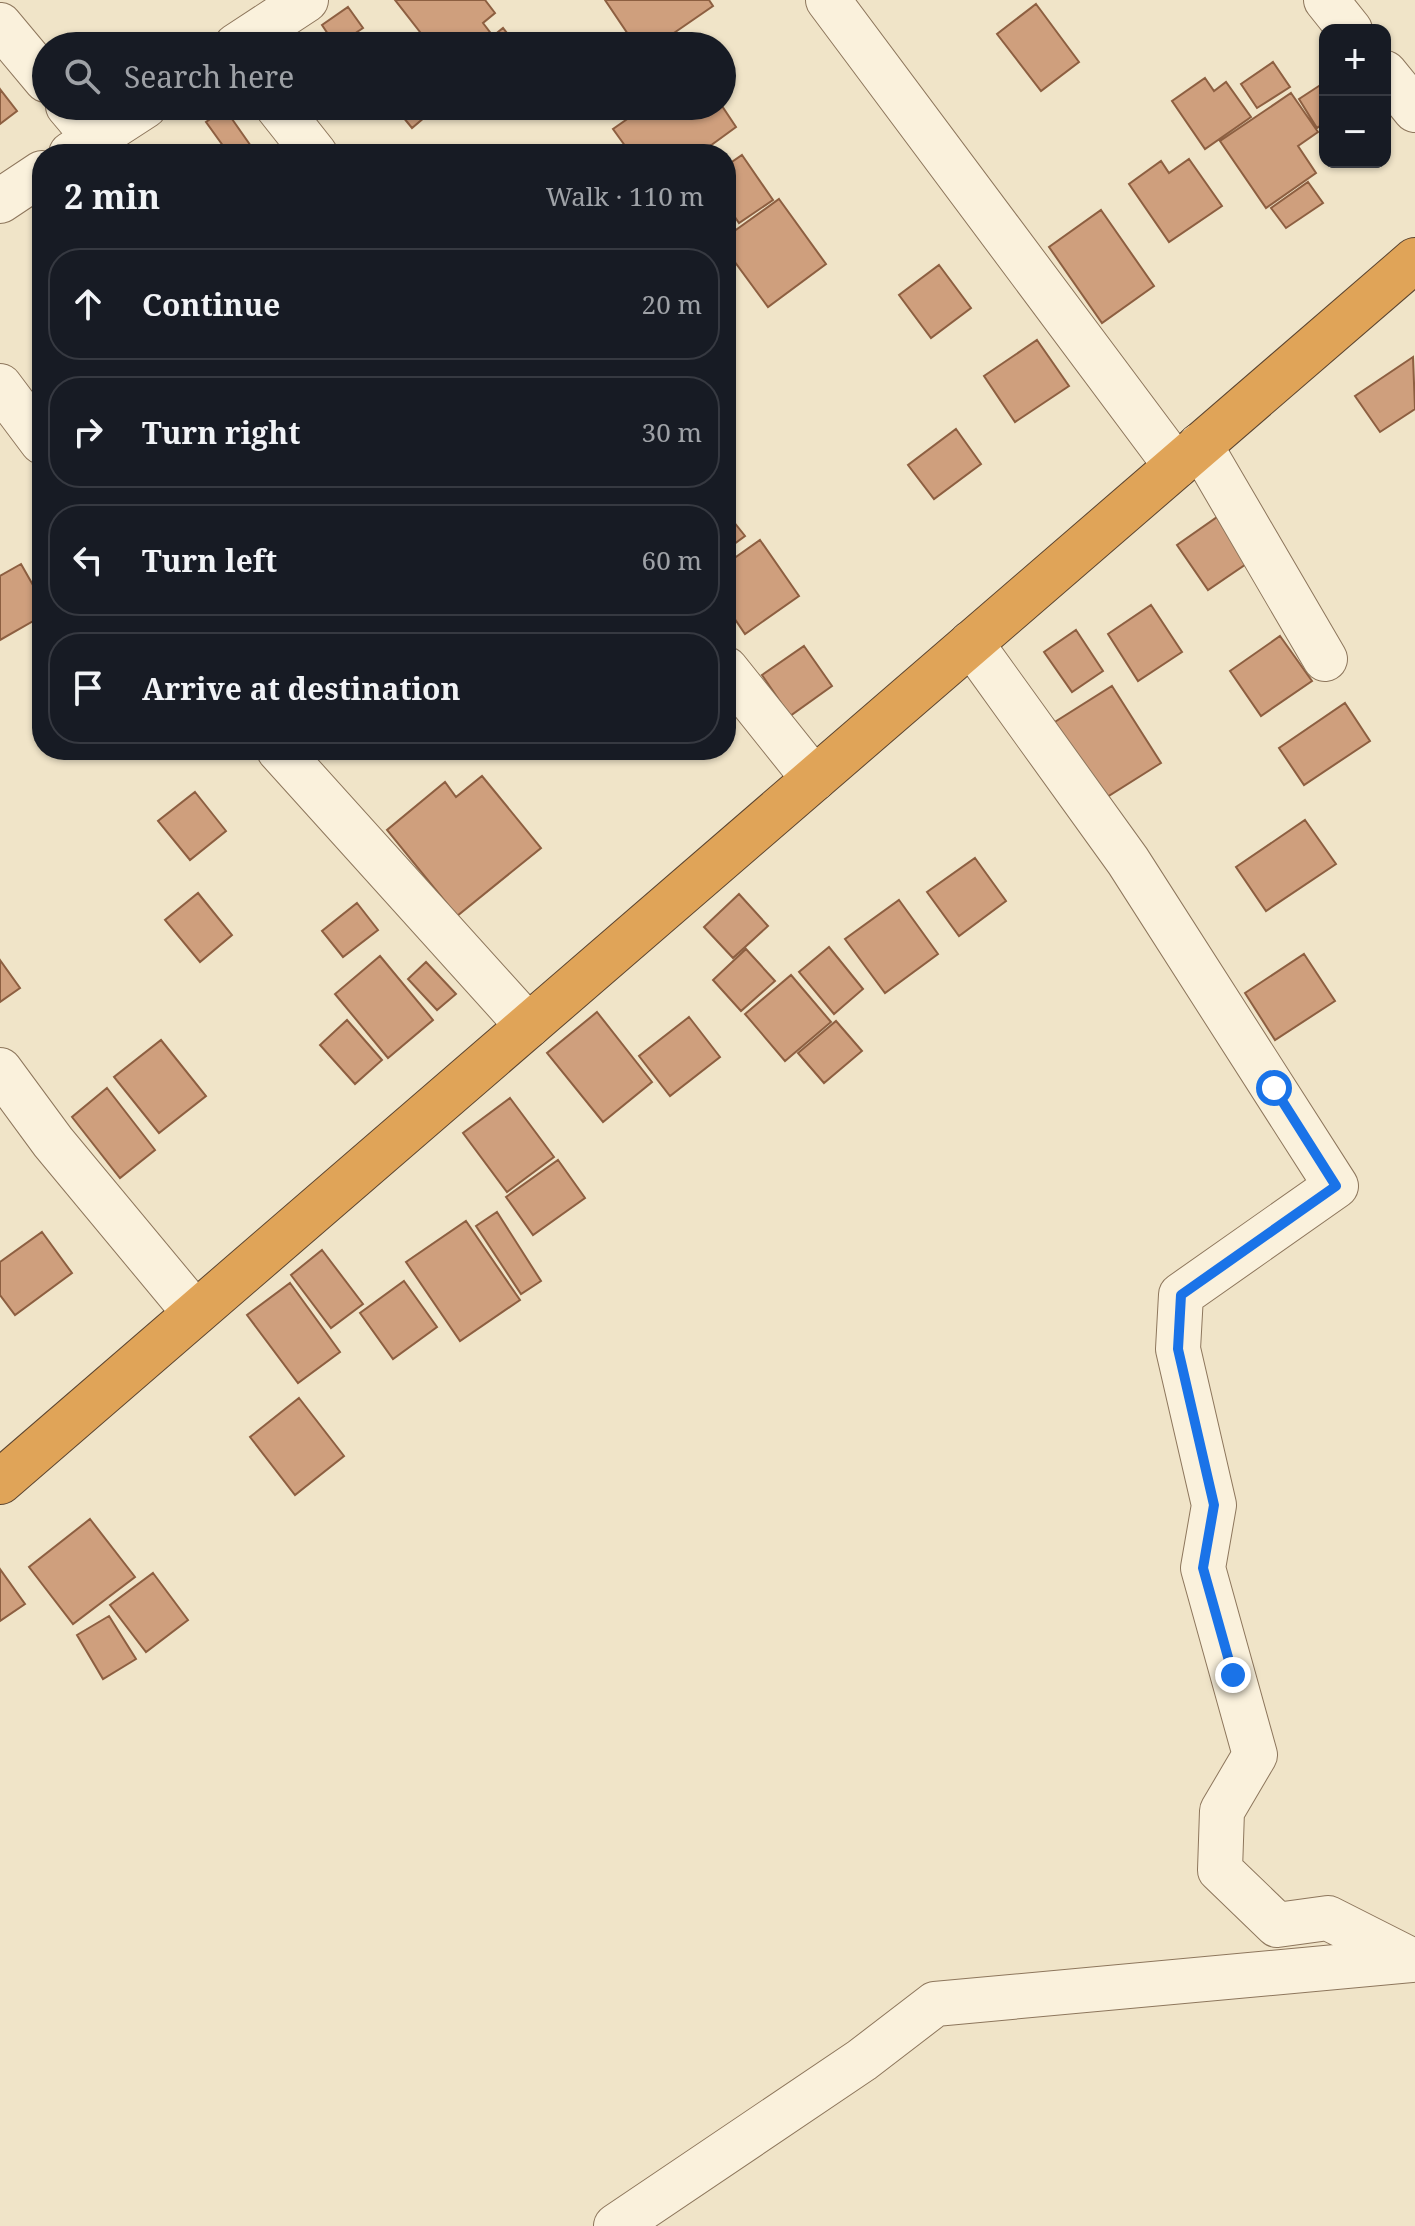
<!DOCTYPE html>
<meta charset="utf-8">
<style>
:root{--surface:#171b24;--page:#242831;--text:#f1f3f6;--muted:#9ea1a6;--line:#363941}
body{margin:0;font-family:"Noto Serif",serif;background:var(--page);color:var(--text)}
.controls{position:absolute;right:24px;top:24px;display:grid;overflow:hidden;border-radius:16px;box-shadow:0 2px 6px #0004}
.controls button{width:72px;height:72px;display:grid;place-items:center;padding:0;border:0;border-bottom:2px solid var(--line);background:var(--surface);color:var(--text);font:40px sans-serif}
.stop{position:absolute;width:24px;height:24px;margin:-18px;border:6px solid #1a73e8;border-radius:50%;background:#fff}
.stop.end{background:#1a73e8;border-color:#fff;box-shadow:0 2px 8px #0008}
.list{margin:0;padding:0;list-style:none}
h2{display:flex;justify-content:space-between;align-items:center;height:104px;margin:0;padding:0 32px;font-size:34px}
h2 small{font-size:26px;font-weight:400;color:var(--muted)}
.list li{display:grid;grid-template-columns:52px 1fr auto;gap:24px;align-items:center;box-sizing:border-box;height:112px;margin:0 16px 16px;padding:0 16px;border:2px solid var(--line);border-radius:32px}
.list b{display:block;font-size:30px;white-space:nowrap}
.list em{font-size:26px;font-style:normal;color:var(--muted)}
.icon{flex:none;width:44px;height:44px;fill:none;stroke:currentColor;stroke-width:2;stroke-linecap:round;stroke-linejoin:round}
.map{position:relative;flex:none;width:1415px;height:2226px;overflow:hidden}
.search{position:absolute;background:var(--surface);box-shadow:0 2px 6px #0004;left:32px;top:32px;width:704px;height:88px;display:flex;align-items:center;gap:20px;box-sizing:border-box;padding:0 28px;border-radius:44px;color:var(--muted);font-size:30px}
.panel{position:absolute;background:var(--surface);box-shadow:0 2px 6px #0004;left:32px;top:144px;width:704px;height:616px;border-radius:32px}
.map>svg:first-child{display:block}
</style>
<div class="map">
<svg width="1415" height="2226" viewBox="0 0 1415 2226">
<rect width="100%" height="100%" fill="#f0e4c8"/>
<path fill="#cf9f7d" stroke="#8d5f41" stroke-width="2" d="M395,0H485L495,13L483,23L493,36L503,28L517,46H431Z
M605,0H709L713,6L655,46H636Z
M1036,4L1079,62L1041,91L997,34Z
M348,7L363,28L336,46L322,25Z
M1273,62L1290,87L1257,108L1241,84Z
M1205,78L1214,91L1226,82L1251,117L1205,149L1172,101Z
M1325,82V122L1317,128L1299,99Z
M0,89L17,111L0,124Z
M1291,93L1318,132L1298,146L1316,173L1266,208L1220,141Z
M394,106H438L412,128Z
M646,106H722L736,127L699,154H631L613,129Z
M225,109L253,149L246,154H229L206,122Z
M742,155L773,200L739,223L726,204V166Z
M1189,159L1222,206L1169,242L1129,184L1161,161L1169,173Z
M1308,182L1323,203L1286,228L1271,208Z
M779,199L826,264L768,307L726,250V237Z
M1101,210L1154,286L1102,323L1049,247Z
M939,265L971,308L931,338L899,295Z
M1037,340L1069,386L1015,422L984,376Z
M1413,357L1415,409L1380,432L1355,396Z
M956,429L981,464L934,499L908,465Z
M726,512L745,536L726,550Z
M1220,515L1252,560L1208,590L1177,545Z
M760,540L799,596L745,634L726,606V564Z
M21,564L42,601V616L0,640V576Z
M1151,605L1182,652L1138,681L1108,634Z
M1076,630L1103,671L1072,692L1044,652Z
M1280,636L1312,681L1261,716L1230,671Z
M804,646L832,686L790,716L762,675Z
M1112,686L1161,763L1099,802L1050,725Z
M1345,703L1370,741L1304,785L1279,748Z
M482,776L541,848L457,916L387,830L445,782L456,797Z
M195,792L226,831L190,860L158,821Z
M1305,820L1336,864L1266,911L1236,867Z
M975,858L1006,901L959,936L927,892Z
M198,893L232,935L200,962L165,920Z
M739,894L768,926L733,958L704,927Z
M899,900L938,954L885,993L845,939Z
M357,903L378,930L343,957L322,931Z
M829,947L863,989L834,1014L799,972Z
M746,949L775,981L741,1011L713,980Z
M1304,954L1335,1001L1275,1040L1245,993Z
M380,956L433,1020L388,1058L335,994Z
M0,960L20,988L0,1002Z
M426,962L456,994L437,1010L408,979Z
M791,975L831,1022L785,1061L745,1014Z
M597,1012L652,1082L603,1122L547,1053Z
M689,1017L720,1057L670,1096L639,1056Z
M347,1020L382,1060L355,1084L320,1045Z
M836,1021L862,1051L824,1083L798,1053Z
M161,1040L206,1096L159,1133L114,1077Z
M107,1088L155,1150L120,1178L72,1117Z
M510,1098L554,1157L507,1192L463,1133Z
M558,1160L585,1198L533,1235L506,1197Z
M497,1212L541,1281L521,1294L476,1226Z
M466,1221L520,1300L460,1341L406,1262Z
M42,1232L72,1273L15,1315L0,1295V1262Z
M322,1250L363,1304L331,1328L291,1275Z
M404,1281L437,1327L393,1359L360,1313Z
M290,1283L340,1352L298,1383L247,1315Z
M299,1398L344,1456L295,1495L250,1437Z
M90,1519L135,1577L73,1624L29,1567Z
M0,1569L25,1604L0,1621Z
M153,1573L188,1620L146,1652L110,1605Z
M109,1616L136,1659L103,1679L77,1635Z"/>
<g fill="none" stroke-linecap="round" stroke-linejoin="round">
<g stroke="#8d765c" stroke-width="46">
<path id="street" d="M828,0L1176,466
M1326,0L1350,30
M0,25L46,80
M236,46L306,0
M1385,73L1415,110
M68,106L95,138
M277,106L315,154
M71,154L145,106
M0,201L42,173
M0,386L42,442
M1200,445L1325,659
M726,669L814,779
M279,750L528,1026
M0,1070L53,1142L195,1313
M616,2226L862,2060L935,2004L1411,1960L1328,1918L1277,1925L1220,1870L1222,1811L1255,1755L1203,1568L1214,1505L1178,1349L1181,1295L1336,1186L1128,861L971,643"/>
</g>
<g stroke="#5b4430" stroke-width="46">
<path id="highway" d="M0,1482L1415,260"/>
</g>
<use href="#street" stroke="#faf1dc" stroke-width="44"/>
<use href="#highway" stroke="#e0a458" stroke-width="44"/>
</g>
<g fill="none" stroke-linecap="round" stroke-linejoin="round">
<path stroke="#1a73e8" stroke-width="10" d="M1233,1675L1203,1568L1214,1505L1178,1349L1181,1295L1336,1186L1274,1088"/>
</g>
</svg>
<div class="controls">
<button>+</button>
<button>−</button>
</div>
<div class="stop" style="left:1274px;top:1088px"></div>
<div class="stop end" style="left:1233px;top:1675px"></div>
<div class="search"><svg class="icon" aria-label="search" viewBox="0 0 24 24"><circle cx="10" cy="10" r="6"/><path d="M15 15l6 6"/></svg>Search here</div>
<section class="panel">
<h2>2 min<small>Walk · 110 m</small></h2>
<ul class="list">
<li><svg class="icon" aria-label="ahead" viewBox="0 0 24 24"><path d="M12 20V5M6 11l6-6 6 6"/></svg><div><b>Continue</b></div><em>20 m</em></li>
<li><svg class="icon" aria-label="right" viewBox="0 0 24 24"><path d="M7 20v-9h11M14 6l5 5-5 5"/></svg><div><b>Turn right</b></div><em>30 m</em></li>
<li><svg class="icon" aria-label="left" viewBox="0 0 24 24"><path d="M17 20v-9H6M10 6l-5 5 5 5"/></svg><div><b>Turn left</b></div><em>60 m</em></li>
<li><svg class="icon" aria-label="arrive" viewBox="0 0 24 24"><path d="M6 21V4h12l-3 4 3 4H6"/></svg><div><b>Arrive at destination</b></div></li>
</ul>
</section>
</div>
